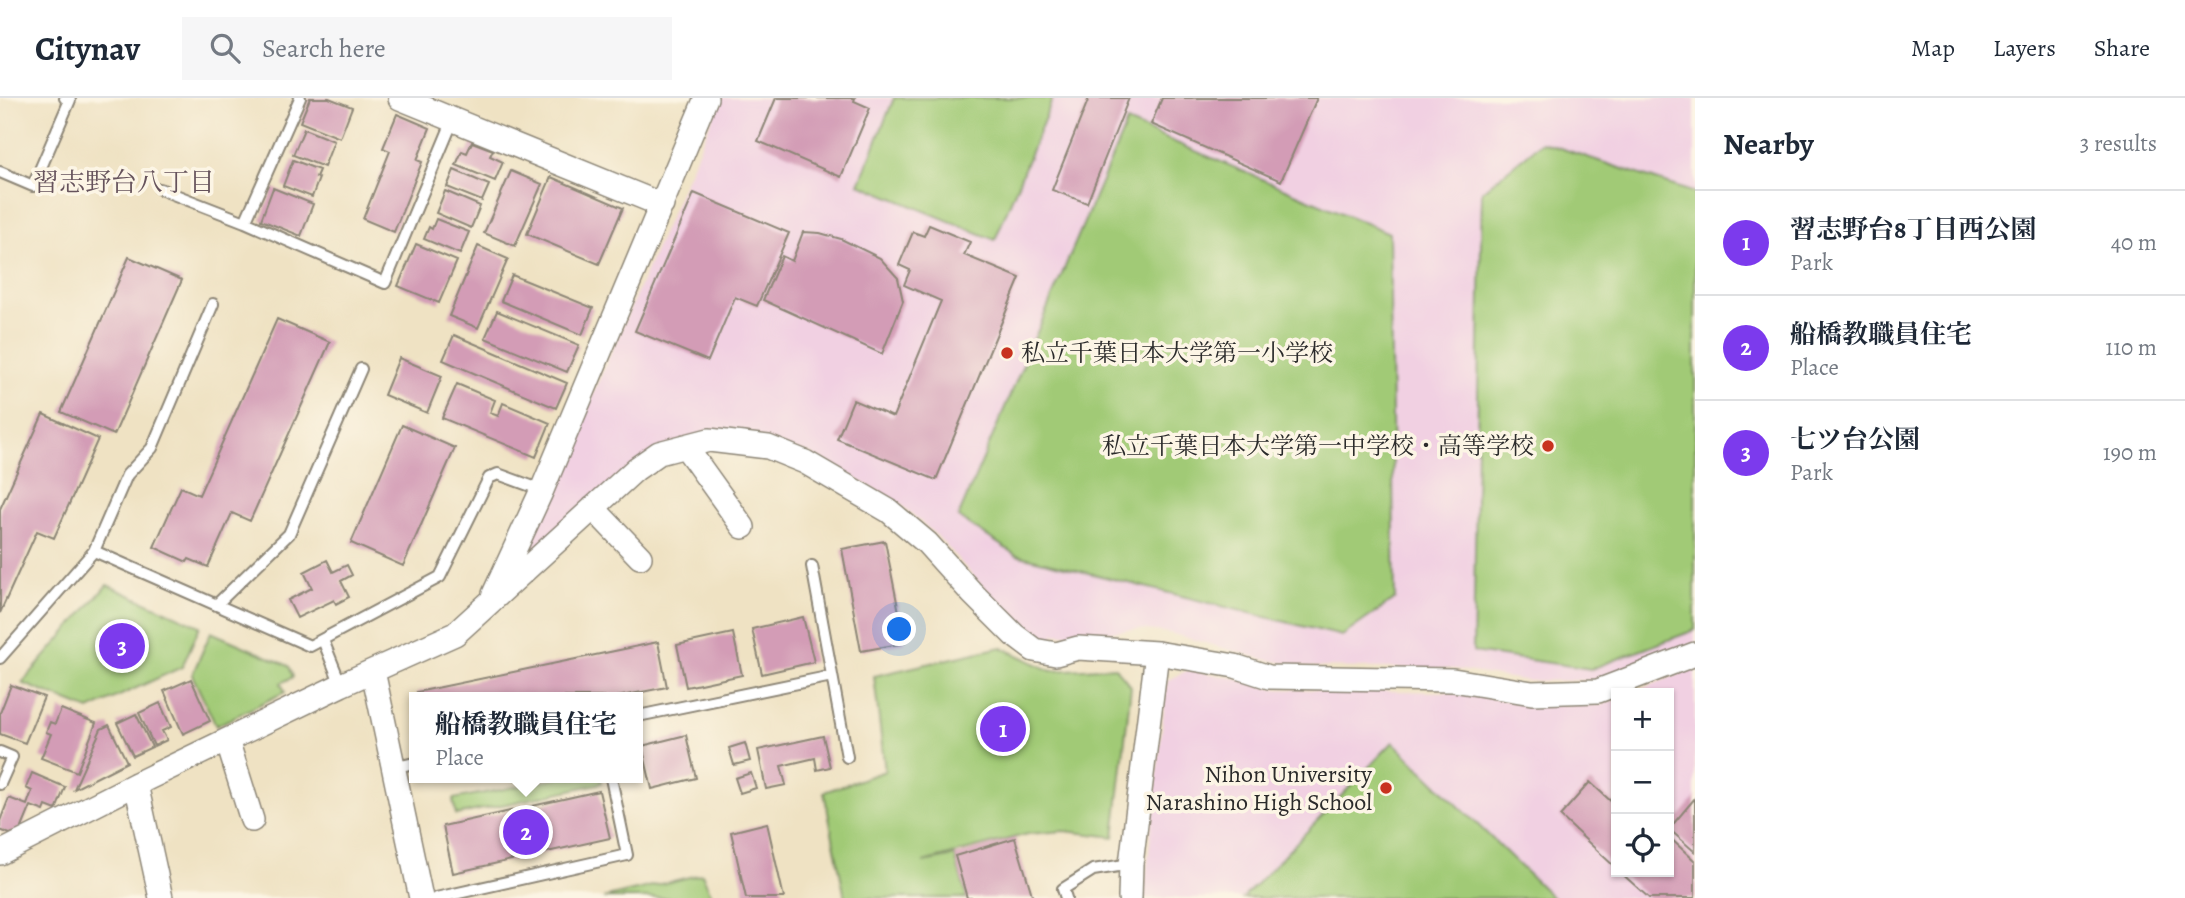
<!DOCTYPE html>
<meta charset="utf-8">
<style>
:root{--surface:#fff;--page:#f6f6f7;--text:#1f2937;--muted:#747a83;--line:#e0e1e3;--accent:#7c3aed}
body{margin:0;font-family:Alegreya,"Noto Serif JP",serif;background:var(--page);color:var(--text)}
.controls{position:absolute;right:21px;bottom:21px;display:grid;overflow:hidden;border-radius:0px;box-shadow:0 2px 5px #0004}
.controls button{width:63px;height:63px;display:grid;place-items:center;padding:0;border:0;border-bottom:2px solid var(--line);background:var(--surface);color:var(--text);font:35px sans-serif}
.you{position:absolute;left:900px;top:532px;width:24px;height:24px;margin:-18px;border:5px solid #fff;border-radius:50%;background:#1a73e8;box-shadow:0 0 0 10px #1a73e833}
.badge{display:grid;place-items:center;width:46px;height:46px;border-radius:50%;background:var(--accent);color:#fff;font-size:23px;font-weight:700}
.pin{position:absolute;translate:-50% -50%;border:4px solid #fff;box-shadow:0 2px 7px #0006}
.popup{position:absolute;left:409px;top:594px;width:234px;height:91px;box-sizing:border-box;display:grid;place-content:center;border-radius:0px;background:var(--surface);filter:drop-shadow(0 2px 5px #0005);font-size:23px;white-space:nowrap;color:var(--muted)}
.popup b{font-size:26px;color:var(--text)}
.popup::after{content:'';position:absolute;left:50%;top:100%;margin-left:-14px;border:14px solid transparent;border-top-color:var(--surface)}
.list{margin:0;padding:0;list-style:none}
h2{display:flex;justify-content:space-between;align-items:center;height:91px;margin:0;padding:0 28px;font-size:30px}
h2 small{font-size:23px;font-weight:400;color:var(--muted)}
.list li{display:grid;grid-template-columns:46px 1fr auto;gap:21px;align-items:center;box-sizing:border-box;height:105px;padding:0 28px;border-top:2px solid var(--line)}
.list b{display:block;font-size:26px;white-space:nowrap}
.list p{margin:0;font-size:23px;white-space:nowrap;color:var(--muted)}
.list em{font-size:23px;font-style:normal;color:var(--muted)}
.icon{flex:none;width:38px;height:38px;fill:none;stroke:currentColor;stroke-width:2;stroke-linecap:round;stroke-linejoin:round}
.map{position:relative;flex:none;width:1695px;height:800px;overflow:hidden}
header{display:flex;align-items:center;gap:42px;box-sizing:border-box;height:98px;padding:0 35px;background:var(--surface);border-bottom:2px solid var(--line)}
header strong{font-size:33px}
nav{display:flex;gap:38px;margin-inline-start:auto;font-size:24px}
.search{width:490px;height:63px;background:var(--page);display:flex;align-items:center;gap:18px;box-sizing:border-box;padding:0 24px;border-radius:0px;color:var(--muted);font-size:26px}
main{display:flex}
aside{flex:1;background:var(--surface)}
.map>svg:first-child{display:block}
</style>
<header>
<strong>Citynav</strong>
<div class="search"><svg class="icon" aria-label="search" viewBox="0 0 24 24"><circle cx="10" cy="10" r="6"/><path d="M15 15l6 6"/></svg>Search here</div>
<nav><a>Map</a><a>Layers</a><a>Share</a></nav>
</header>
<main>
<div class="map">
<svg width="1695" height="800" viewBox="0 0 1695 800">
<rect width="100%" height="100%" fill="#fcf5e5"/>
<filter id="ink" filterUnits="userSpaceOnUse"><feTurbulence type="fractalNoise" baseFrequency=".0143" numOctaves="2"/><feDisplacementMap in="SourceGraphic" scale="14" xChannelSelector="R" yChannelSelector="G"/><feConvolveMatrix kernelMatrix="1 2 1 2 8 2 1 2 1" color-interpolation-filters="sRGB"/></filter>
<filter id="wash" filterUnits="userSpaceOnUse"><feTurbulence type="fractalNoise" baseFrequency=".00686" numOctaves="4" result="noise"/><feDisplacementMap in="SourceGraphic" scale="28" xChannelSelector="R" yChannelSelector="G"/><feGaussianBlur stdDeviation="1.57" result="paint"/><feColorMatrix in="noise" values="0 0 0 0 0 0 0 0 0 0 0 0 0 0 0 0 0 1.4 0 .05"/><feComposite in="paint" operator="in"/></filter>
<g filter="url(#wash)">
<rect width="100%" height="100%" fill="#efe2c3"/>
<path fill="#f1d0e2" d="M721,0H1695V545L1596,582L1528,583L1454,571L1310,569L1262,561L1170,535L1138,531L1088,536H1054L1053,543L1024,529L984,490L939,440L898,404L809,355L706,333L521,463Z
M1695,570V800H1144L1167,583L1188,572L1234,580L1273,591L1448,594L1529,606L1602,607L1616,601V774H1669V595H1631Z"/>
<path fill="#a1ca76" stroke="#667a50" stroke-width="2" d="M894,0H1053L995,142L859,86Z
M1127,24L1389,135L1395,501L1342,538L1016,457L958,419Z
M1542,44L1695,95V532L1591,571L1473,554L1482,93Z
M107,487L200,528L182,569L89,612L22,585Z
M211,534L289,568L293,579L281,585L285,594L216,628L192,577Z
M1001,549L1051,573L1115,569L1131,588L1114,739L1064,733L1028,736L923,764L955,758L967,800H845L824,694L885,673L874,578Z
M1393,644L1553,800H1243Z
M560,680H601L602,685L456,717L453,701Z
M702,776L713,800H603Z"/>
<g id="blocks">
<path fill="#d39cb6" d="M310,0H329L352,9L340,40L300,24Z
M776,0H855L854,3L870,10L841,79L758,43Z
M1089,0H1129L1087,105L1052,92Z
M1162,0H1317L1281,83L1151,26Z
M397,16L430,30L417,62L422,64L394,134L363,121L390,53L383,50Z
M304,31L334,43L324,69L293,57Z
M472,44L493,52L490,58L503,64L495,83L456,67L462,53L467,55Z
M293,62L319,72L316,79L319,80L312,99L283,88Z
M454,72L489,87L482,103L447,89Z
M511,73L542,86L515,148L484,135Z
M551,79L623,110L599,166L527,136Z
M273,90L313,106L301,138L261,122Z
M445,93L480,108L471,130L436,115Z
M694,95L789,135L757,208L735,199L708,263L635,233Z
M436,121L469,134L460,156L424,141L429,129L432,131Z
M929,127L970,144L964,157L1020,180L936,382L837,341L853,302L893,319L941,203L904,187L910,172L899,167L913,134L924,138Z
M803,134L820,135L841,141L880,160L898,180L903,203L882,256L763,202L782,158L792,163Z
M416,146L457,163L439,205L398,188Z
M478,148L508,161L478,230L449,218Z
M129,159L182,182L114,337L61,314Z
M512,177L593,210L582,237L501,203Z
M497,213L579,247L567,274L485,240Z
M277,221L330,244L250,423L232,415L208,469L189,461L187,464L154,449L181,389L199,397Z
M454,237L567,285L556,310L443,262Z
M399,260L442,278L427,315L384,297Z
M457,286L495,302L490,315L498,318L503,305L550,325L536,359L442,320Z
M43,316L98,341L54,440L37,433L0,515V411Z
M402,327L455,350L403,468L351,445Z
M885,443L905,545L861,553L842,451Z
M327,462L333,474L347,467L352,477L341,483L349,499L336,506L334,502L297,520L288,502L312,490L304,474Z
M803,519L814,564L762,576L752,531Z
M733,535L742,577L686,589L677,547Z
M658,544L667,589L617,599H418L417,594Z
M191,581L210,623L183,636L164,593Z
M11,587L44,599L25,645L0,636V615Z
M160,605L171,629L162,633L167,642L154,648L139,615Z
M61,611L96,625L77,674L41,660L51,636L46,634L50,624L55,626Z
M136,616L152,649L133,658L117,625Z
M109,627L127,664L74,691L101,631Z
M686,637L696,680L652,691L642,648Z
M823,638L830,669L817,672L815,660L781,668L786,687L766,691L758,652Z
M745,645L750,663L734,667L729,650Z
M32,675L65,689L56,712L46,708L44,713L31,708L21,732L10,736L0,732V723L9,700L27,707L32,693L26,690Z
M751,675L756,690L740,695L735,680Z
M1590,684L1616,708V770L1560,718Z
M599,693L610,740L453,775L443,728Z
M1695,700V754L1669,731Z
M767,725L784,800H746L731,734Z
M1669,739L1695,763V800H1649L1620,774H1669Z
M1015,740L1033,800H967L955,758Z"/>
</g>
</g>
<g filter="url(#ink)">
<use href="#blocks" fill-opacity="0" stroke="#8d8677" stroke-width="2"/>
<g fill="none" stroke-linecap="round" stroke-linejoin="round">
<g stroke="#8d8677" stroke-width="14">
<path id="lane" d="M0,74L33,88L70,2L65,0
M160,91L245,124L385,185L453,22
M245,124L300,0
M94,453L310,548L440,479L489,380L498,376L542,392
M812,468L847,659
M216,507L289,436L361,271
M323,542L341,587
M0,560L94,453L127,377L152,350L213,206
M638,618L832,578
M0,654L12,659L0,686
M393,670L414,665
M436,800L627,757L611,680
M1066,800L1063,791L1093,772L1131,766"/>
</g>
<g stroke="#8d8677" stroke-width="26">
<path id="street" d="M400,0L662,107
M685,348L743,429
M593,410L640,459
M494,496L542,392L706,0
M373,573L421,800
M227,642L252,722
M136,686L161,800
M0,755L136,686L341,587L455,536L636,371L659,355L709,342L768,349L805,364L889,413L927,445L972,495L1014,537L1034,552L1056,556L1078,550L1157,555L1235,568L1269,579L1453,582L1532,595L1598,593L1695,556
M1130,800L1131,766L1157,555"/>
</g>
<use href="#lane" stroke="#fff" stroke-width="10"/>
<use href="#street" stroke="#fff" stroke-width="23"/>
</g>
</g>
<g fill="#c8321e" stroke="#fcf5e5" stroke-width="2.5">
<circle cx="1007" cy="255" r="7"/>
<circle cx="1548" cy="348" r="7"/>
<circle cx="1386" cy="690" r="7"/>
</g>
<g text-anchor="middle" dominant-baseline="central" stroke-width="7" stroke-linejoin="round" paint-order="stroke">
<g font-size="24" fill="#2b2b2b" stroke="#fcf5e5" text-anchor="end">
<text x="1021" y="255" text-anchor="start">私立千葉日本大学第一小学校</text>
<text x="1534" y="348">私立千葉日本大学第一中学校・高等学校</text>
<text x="1372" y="676">Nihon University<tspan x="1372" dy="28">Narashino High School</tspan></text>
</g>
<g font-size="26" fill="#66535c" stroke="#fcf5e5">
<text x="124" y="84">習志野台八丁目</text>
</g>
</g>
</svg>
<div class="controls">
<button>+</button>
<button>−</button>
<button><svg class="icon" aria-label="locate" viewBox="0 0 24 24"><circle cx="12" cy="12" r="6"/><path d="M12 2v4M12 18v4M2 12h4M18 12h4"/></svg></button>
</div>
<div class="you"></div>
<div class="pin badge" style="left:1003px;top:631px">1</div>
<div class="pin badge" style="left:526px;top:734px">2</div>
<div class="popup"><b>船橋教職員住宅</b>Place</div>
<div class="pin badge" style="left:122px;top:548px">3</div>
</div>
<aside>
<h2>Nearby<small>3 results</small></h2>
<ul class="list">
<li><span class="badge">1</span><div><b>習志野台8丁目西公園</b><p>Park</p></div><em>40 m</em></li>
<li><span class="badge">2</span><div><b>船橋教職員住宅</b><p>Place</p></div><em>110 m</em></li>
<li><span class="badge">3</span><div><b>七ツ台公園</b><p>Park</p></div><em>190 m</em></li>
</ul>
</aside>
</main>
